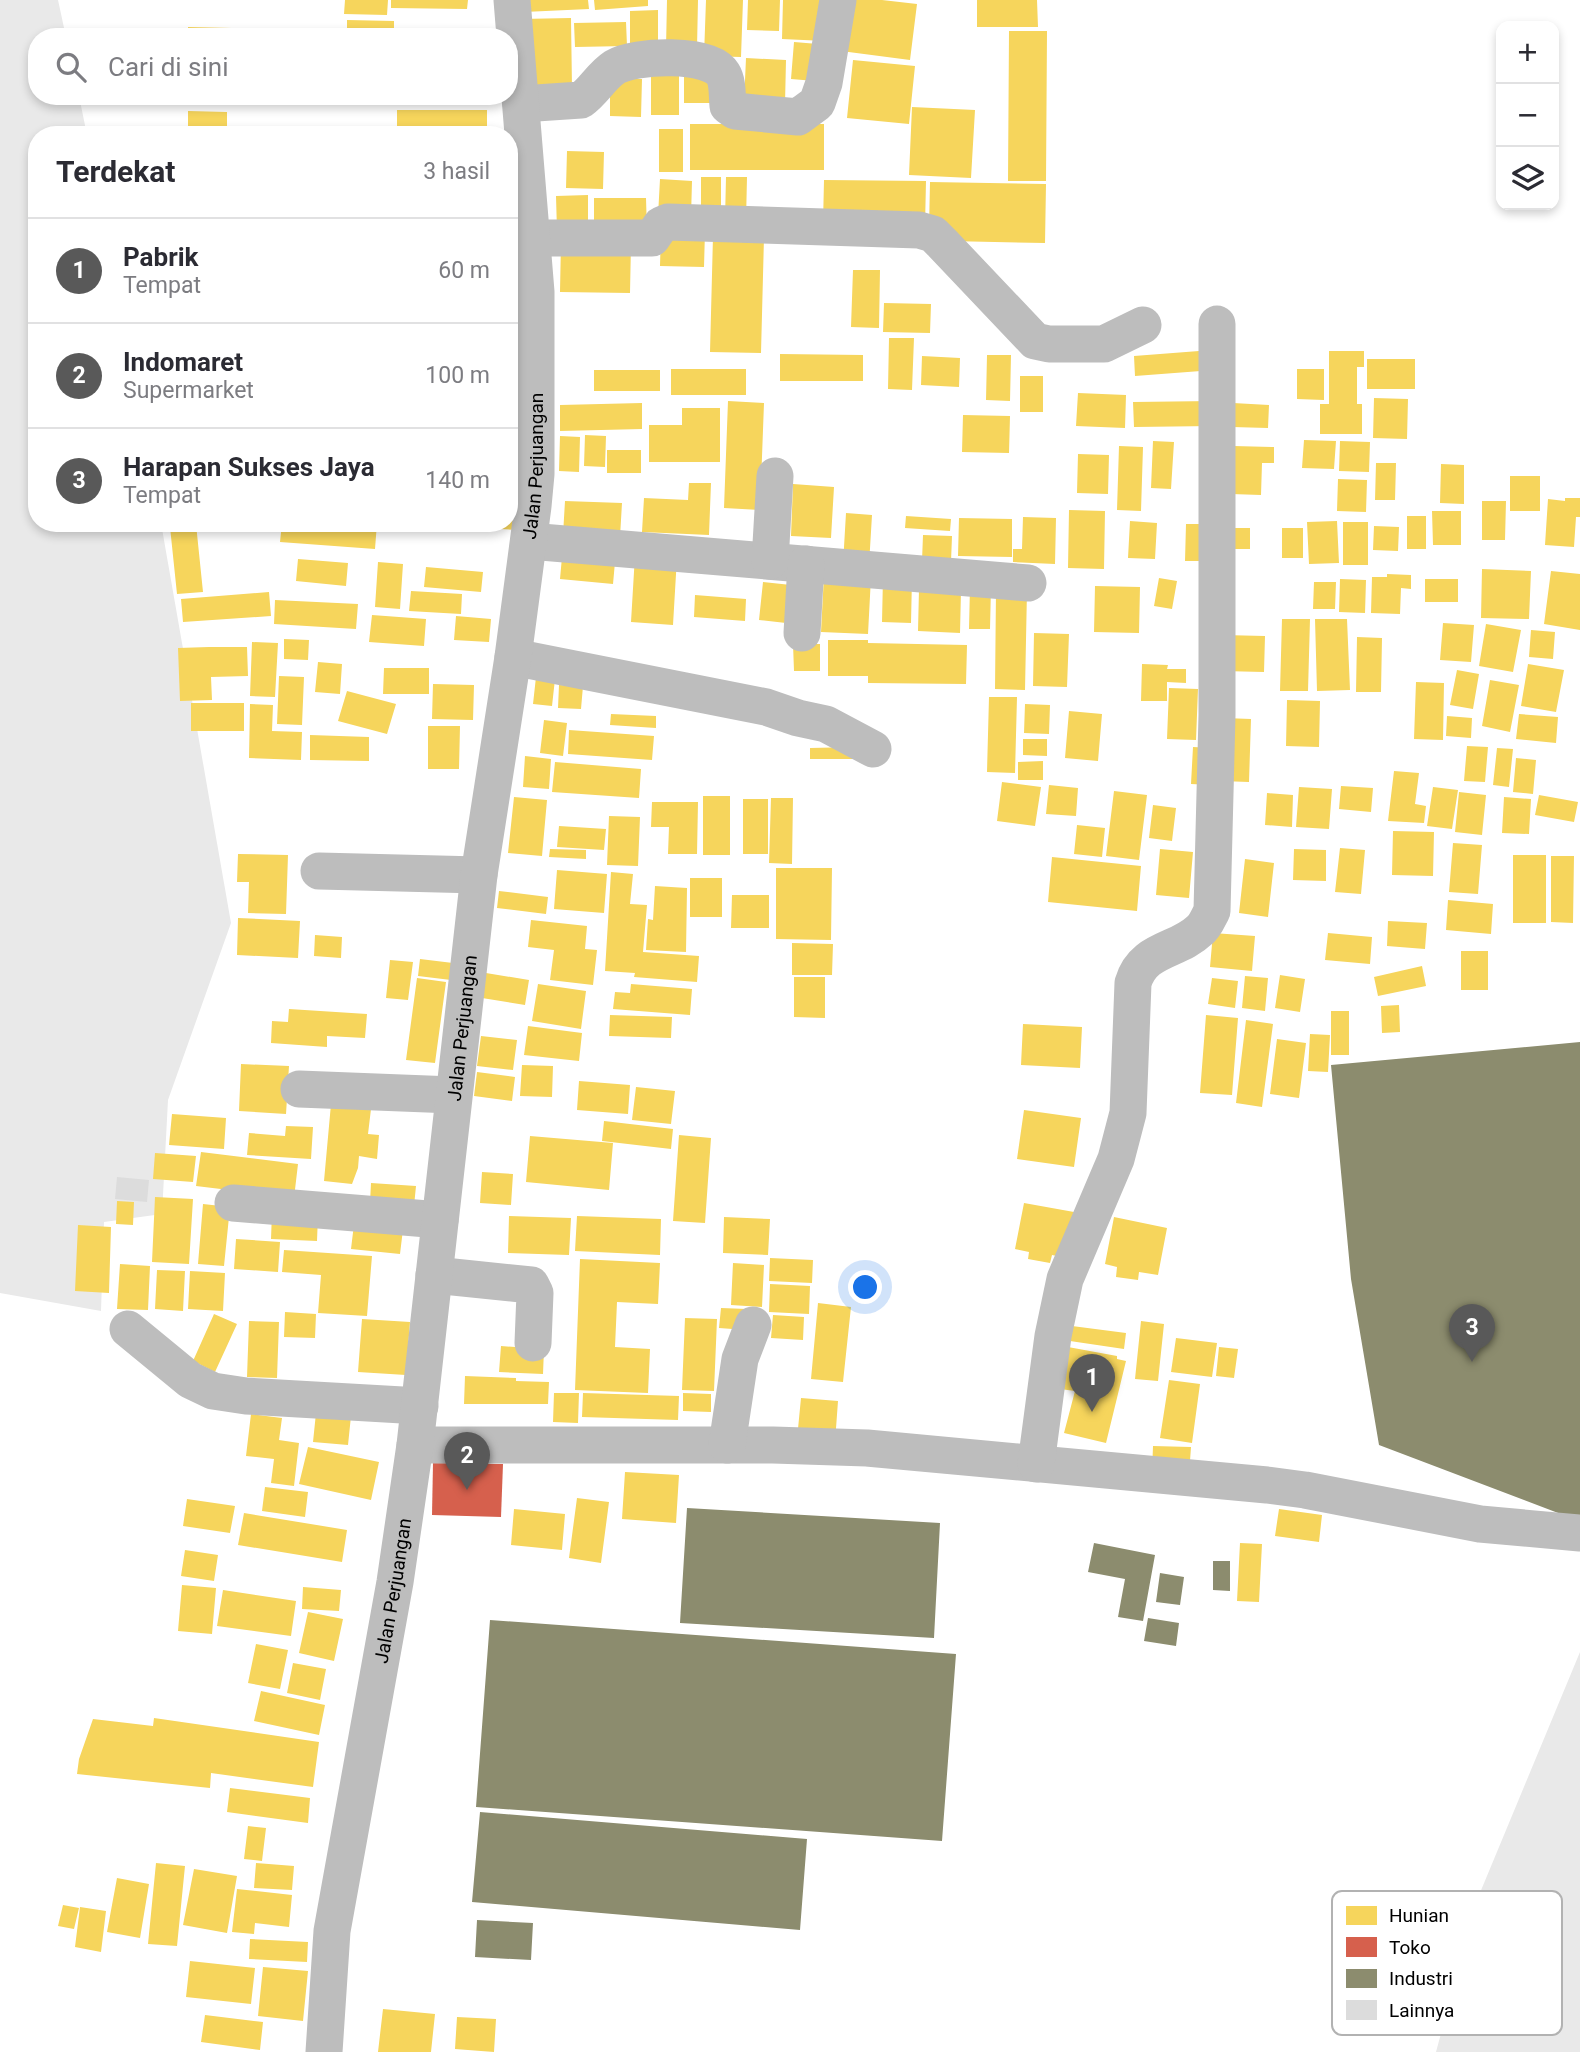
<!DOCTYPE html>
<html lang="id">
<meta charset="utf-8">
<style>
:root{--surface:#fff;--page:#f7f7f7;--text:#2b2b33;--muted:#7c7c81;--line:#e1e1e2;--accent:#595959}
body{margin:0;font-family:Roboto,sans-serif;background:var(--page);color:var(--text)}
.controls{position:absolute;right:21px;top:21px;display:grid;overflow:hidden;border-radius:14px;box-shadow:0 4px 10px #0003}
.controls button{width:63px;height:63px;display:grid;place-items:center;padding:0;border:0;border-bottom:2px solid var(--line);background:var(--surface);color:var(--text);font:35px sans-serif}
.you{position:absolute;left:866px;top:1288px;width:24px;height:24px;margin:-18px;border:5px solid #fff;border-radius:50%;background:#1a73e8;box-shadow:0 0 0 10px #1a73e833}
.badge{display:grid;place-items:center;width:46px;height:46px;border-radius:50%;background:var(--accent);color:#fff;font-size:23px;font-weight:700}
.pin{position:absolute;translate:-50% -58px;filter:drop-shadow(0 2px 4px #0008)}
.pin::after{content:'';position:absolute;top:37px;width:24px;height:21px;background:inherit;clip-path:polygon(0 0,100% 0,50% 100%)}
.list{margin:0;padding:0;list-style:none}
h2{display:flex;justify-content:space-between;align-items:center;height:91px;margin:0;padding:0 28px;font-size:30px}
h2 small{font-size:23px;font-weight:400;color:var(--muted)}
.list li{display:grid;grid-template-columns:46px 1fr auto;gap:21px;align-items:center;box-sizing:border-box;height:105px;padding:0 28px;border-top:2px solid var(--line)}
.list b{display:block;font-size:26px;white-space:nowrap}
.list p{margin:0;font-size:23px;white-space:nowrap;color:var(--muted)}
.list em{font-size:23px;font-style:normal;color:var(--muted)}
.icon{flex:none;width:38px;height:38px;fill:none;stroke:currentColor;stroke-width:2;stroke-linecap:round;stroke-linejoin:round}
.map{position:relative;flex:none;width:1580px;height:2052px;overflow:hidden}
.search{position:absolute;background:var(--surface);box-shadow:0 4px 10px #0003;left:28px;top:28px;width:490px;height:77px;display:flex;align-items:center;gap:18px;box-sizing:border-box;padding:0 24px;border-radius:28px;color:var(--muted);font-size:26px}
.panel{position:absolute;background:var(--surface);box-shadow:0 4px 10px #0003;left:28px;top:126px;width:490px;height:406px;border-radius:28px}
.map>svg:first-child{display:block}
</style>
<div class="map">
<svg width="1580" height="2052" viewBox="0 0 1580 2052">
<rect width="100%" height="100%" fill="#fff"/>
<path fill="#e9e9e9" d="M0,0H58L66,37H37V96H79L87,135H37V523H161L231,923L168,1100L162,1214L104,1222L101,1311L0,1293Z
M1580,1652V2052H1436L1477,1900Z"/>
<path fill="#f6d55c" d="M345,0H388L387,15L344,14Z
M391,0H468L467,9L391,8Z
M523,0H588L589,9L524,12Z
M594,0H648V6L595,10Z
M667,0H698L697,48H666Z
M706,0H743L741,57L704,56Z
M748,0H780L779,31L747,30Z
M783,0H827L825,41L782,39Z
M848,0H882L917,4L910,60L841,51Z
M977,0H1037L1038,27H977Z
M658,10V49L630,50V11Z
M571,18L572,89L522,90L521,19Z
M347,20L394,21V37H347Z
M626,22L627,46L575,47L574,23Z
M188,27L232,28V37H188Z
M1009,31H1047L1046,181H1008Z
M794,42L818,44L815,81L791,79Z
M746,58L786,60L785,104L744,103Z
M853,60L915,66L909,124L847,118Z
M651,66H679V115H651Z
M684,73H717V103H684Z
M610,79H642L641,117L610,116Z
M912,107L975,110L971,178L909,175Z
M397,110H487V135H397Z
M188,111L227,112V135H188Z
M690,124H824V170H690Z
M659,129H683V172H659Z
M567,151L604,152L603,189L566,188Z
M701,177H721V218H701Z
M726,177H747L746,221L725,220Z
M660,179L692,181L691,217L658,216Z
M824,180L926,181L925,226L823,224Z
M930,182L1046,184L1045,243L948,241L929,228Z
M588,195V231H557L556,196Z
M594,198H646L647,232H594Z
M661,230L705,231L704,267L660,266Z
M713,236L764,237L761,353L710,352Z
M561,241L631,243L630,293L560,292Z
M853,270H880L879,328L851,327Z
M884,303L931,304L930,333L883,332Z
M889,338H914L912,390L888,389Z
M1212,350L1214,370L1135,376L1134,356Z
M1329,351H1364V367H1357V404H1362V434H1320V404H1329Z
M780,354L863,355V381H780Z
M987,355H1011L1010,401L986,400Z
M922,356L960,358L959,387L921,385Z
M1367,359H1415V389H1367Z
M671,369H746V395H671Z
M1297,369H1324V400L1297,399Z
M594,370H660V391H594Z
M1020,376H1043V412H1020Z
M1078,393L1126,395L1125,428L1076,426Z
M1374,398L1408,399L1407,439L1373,438Z
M728,401L764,403L760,510L724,508Z
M1213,401V426L1134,427L1133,402Z
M642,403V429L560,431V405Z
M1233,403L1269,405L1268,428L1232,427Z
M682,408H720V462H649V425H682Z
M963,415L1010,416L1009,453L962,452Z
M585,435L606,436L605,467L584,466Z
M560,436L580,437L579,472L559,471Z
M1304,440L1336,441L1334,469L1302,468Z
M1153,441L1174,442L1171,489L1151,488Z
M1340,441L1370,442L1369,472L1339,471Z
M1119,446L1143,447L1141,511L1117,510Z
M1233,446L1274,447V463H1262L1261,495L1231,494Z
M607,450H641V473H607Z
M1078,454L1109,455L1108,494L1077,493Z
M1376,463H1396L1395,500H1375Z
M1441,464L1464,465V504L1440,503Z
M1510,476H1540V511H1510Z
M1338,479L1367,480L1366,512L1337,511Z
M689,483H711L709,535L642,532L644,498L688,500Z
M793,484L834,487L831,538L791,536Z
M1565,498H1580V517H1576L1574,547L1545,545L1548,499L1565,501Z
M509,500H521L519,530L482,528V523H509Z
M565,501L622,503L620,537L563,535Z
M1482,501H1506L1505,540H1482Z
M1069,510L1105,511L1104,569L1068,568Z
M1432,511H1461V545H1433Z
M846,513L872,515L869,565L843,564Z
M906,516L951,519L950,531L905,528Z
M1407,516H1426V549H1407Z
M1023,517L1056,518L1055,564L1013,562V549H1022Z
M959,518L1012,519V557L958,556Z
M1130,521L1157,523L1155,559L1128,558Z
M1337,521L1339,563L1309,564L1307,522Z
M1343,522H1368V565H1343Z
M282,523H377L375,549L280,542Z
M196,524L203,592L177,594L170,527Z
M1186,524H1208L1207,561H1185Z
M1374,526L1399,527L1398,551L1373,550Z
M1230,528H1250V549H1230Z
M1282,528H1303V558H1282Z
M923,535L952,536L951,562L922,561Z
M563,546L616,551L613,584L560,579Z
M635,555L677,557L673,625L631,622Z
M298,559L348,563L346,586L296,581Z
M378,562L403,564L400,609L375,607Z
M426,567L483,572L481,592L424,587Z
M1482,569L1531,571L1529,619L1481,618Z
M1551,571L1580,574V630L1544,624Z
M1387,574L1411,575V589L1401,588L1400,614L1371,613L1372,577H1387Z
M824,575L871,577L868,634L821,632Z
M883,577L912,578L911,623L882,622Z
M1159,578L1177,581L1172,609L1154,606Z
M1340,579L1366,580L1365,613L1339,612Z
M1425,579H1458V602H1425Z
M763,582L791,585L786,623L759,620Z
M1314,582H1336L1335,609H1313Z
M970,586H991L990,629H969Z
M1095,586L1140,587L1139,633L1094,632Z
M919,589L961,590L960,633L918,631Z
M996,590H1027L1025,690L995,689Z
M411,591L462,594L461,614L409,611Z
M269,592L271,616L183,622L181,599Z
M695,595L746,599L745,621L694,617Z
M275,600L358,604L356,629L274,624Z
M372,615L426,619L424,646L369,642Z
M456,616L491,619L489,642L454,640Z
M1282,619H1310L1308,691H1280Z
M1315,619H1347L1350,690L1317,691Z
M1443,623L1474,625L1471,662L1440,660Z
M1486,624L1521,630L1513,672L1479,666Z
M1531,630L1555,632L1553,659L1529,657Z
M1034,633L1069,634L1067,687L1033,686Z
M1223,635L1265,636L1264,672L1222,671Z
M1357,637L1382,638L1381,692H1356Z
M284,639L309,640L308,660L284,659Z
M828,640H868V643L967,645L966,684L868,683V676H828Z
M252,642L278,643L275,697L250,696Z
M793,644H820V671H794Z
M209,647H247L248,676L211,677L212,700L180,701L178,648Z
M318,662L342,664L340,694L315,692Z
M1142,664L1168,665L1167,669H1186V683L1167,682V701H1141Z
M1528,664L1564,670L1556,712L1521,706Z
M384,668H429V694H383Z
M1457,670L1479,674L1473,709L1450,705Z
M279,676L304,677L302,725L277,724Z
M536,677L555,679L552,706L533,704Z
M1490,680L1519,685L1510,732L1482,726Z
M1416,682L1444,683L1443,740L1414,739Z
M433,684L474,685L473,720L432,719Z
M559,685L583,686L581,709L558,708Z
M1169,688L1198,689L1196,740L1167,739Z
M347,691L396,704L387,734L338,721Z
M989,697H1017L1015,773L987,772Z
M1287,700L1320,701L1319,747L1286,746Z
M191,703H244V731H191Z
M250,704L273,705L272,731L302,732L301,760L249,758Z
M1025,704L1050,705L1049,734L1024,733Z
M1069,711L1102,714L1098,761L1065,758Z
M611,714L656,716V728L610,725Z
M1519,714L1558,717L1556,743L1516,739Z
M1447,716L1472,718L1471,738L1446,736Z
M1224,718L1251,719L1249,782L1221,781Z
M544,720L567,723L563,756L540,753Z
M428,726H460L459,769H428Z
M569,730L654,736L652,760L568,754Z
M310,735L369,737V761L310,760Z
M1023,739H1047V756L1023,755Z
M1467,746L1488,747L1485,782L1464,781Z
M855,747L856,759H810V748Z
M1193,747L1213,748L1212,785L1191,784Z
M1497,748L1513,749L1509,787L1493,785Z
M525,756L551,759L549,789L523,787Z
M1516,758L1536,760L1533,794L1513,792Z
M1043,761V780H1018V762Z
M555,762L641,769L639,798L552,792Z
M1394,771L1419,773L1415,804L1426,806L1424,823L1388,821Z
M1002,782L1041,787L1035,826L997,821Z
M1049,785L1078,788L1076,816L1046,814Z
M1341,786L1373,788L1371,812L1339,809Z
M1299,787L1332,789L1329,829L1296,827Z
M1433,787L1458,790L1452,829L1427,826Z
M1114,791L1147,795L1139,860L1106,856Z
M1459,792L1486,795L1482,835L1455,832Z
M1267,793L1293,795L1292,827L1265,825Z
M1539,795L1578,802L1574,822L1535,815Z
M703,796H730V855H703Z
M514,797L547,800L542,856L508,853Z
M1504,797L1531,799L1529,834L1502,833Z
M771,798H793L792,864L769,863Z
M743,799H768V854H743Z
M652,802H698L697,854H668L669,827H651Z
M1153,805L1176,808L1172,841L1149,838Z
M609,816L640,817L638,866L607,865Z
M1077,825L1105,828L1102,857L1074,854Z
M559,826L606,829L604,850L557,847Z
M1393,831L1434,832L1433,876L1392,875Z
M1453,843L1482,845L1478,894L1449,892Z
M1340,848L1365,850L1361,894L1335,892Z
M550,849L586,850V859L549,857Z
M1160,849L1193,852L1189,898L1156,895Z
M1294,849L1326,850V881L1293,880Z
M238,854L288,855L286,914L248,913L249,882H237Z
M1513,855H1546V923H1513Z
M1551,856H1574L1573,923L1551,922Z
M1052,857L1141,866L1137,911L1048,902Z
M1245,859L1274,863L1268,917L1239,913Z
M776,868H832L831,940L776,939Z
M557,870L607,874L604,913L554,909Z
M611,872L633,874L630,904L647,905L643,952L699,956L697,982L634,977L635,973L605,971Z
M690,878H722V917H690Z
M655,886L687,888L686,952L646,950L648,919L653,920Z
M499,891L548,897L546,914L497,908Z
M732,895H769V928H731Z
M1448,900L1493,904L1491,934L1446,930Z
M238,918L300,921L298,958L237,955Z
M531,920L587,926L585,949L597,950L593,985L550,980L554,950L528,947Z
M1388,921L1427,923L1425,949L1387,946Z
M1213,933L1255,936L1252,971L1210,967Z
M1328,933L1372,937L1370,964L1325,960Z
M315,935L342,937L341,958L314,956Z
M792,943L833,944L832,975H792Z
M1461,951H1488V990H1461Z
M420,959L453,963L451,980L418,976Z
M390,960L413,962L408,1000L386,998Z
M1422,966L1426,986L1378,996L1374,977Z
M486,973L529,980L525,1005L482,998Z
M1280,975L1305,979L1300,1012L1275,1008Z
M1245,976L1268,978L1265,1011L1242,1008Z
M794,977H825V1018L794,1017Z
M417,978L446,982L435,1063L406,1060Z
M1212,978L1238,981L1235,1008L1208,1004Z
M538,984L586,991L581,1029L532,1021Z
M631,984L692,989L690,1015L613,1009L615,992L630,993Z
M1399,1005L1400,1032L1382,1033L1381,1006Z
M289,1009L367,1014L365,1038L327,1036V1047L271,1043L272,1021L288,1022Z
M1331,1011H1349V1055H1331Z
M610,1015L672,1017L671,1038L609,1036Z
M1206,1015L1238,1018L1232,1095L1200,1093Z
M1246,1020L1273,1024L1262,1107L1236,1103Z
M1023,1024L1082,1027L1080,1068L1021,1065Z
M528,1026L582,1033L579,1061L524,1055Z
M1310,1034L1330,1035L1328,1072L1308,1071Z
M481,1036L517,1040L513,1070L477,1066Z
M1277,1039L1306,1043L1299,1098L1270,1094Z
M241,1064L289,1066L286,1114L239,1111Z
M522,1065L553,1066L552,1097L520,1096Z
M477,1072L515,1077L512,1101L474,1096Z
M579,1081L630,1085L628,1114L577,1110Z
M636,1087L675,1091L671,1124L632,1120Z
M331,1104L371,1109L368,1134L379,1135L377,1159L359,1156L358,1168L352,1184L324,1181Z
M1024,1110L1081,1118L1074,1167L1017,1159Z
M172,1114L226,1118L224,1149L169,1145Z
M604,1121L673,1129L671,1149L602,1141Z
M286,1126L313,1127L311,1159L247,1155L249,1133L285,1136Z
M679,1135L711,1138L705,1223L673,1221Z
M530,1136L613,1143L609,1190L526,1182Z
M201,1152L298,1164L294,1198L196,1186Z
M155,1153L196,1156L193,1182L153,1179Z
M482,1172L513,1174L511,1205L480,1203Z
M371,1183L416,1186L414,1206L370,1203Z
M155,1197L193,1199L189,1264L152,1262Z
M117,1201L134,1202L133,1225L116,1224Z
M1024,1203L1074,1212L1066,1258L1052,1255L1050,1263L1028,1259L1029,1252L1015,1249Z
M203,1204L230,1207L224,1266L198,1264Z
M272,1212L318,1215L317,1241L271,1239Z
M355,1216L404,1221L400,1254L351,1249Z
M509,1216L571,1218L569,1255L508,1253Z
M577,1216L661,1219L660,1255L575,1251Z
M724,1217L770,1219L768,1255L723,1253Z
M1114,1217L1167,1228L1158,1275L1139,1272L1138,1280L1116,1277L1117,1267L1105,1264Z
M78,1225L111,1227L109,1293L75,1291Z
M236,1239L280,1242L278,1272L234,1269Z
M284,1250L372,1256L367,1316L318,1313L321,1275L282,1272Z
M770,1258L813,1260L812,1283L769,1281Z
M580,1259L660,1263L658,1304L617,1302L615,1347L650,1349L648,1393L575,1390Z
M733,1263L764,1265L762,1307L731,1305Z
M120,1264L150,1266L148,1310L117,1309Z
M157,1270L185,1271L183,1311L155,1309Z
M190,1271L225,1273L223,1311L188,1309Z
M770,1284L810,1286L809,1314L769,1312Z
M818,1303L851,1307L843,1382L811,1379Z
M721,1308L747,1309L746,1330L719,1328Z
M285,1312L316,1314L315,1338L284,1337Z
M214,1314L237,1324L215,1372L193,1361Z
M773,1315L804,1317L803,1340L771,1338Z
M685,1318L717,1319L714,1391L682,1390Z
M362,1319L410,1322L406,1375L358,1372Z
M249,1321L279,1322L277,1378L247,1377Z
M1141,1321L1164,1324L1158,1381L1135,1379Z
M1072,1326L1126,1333L1124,1349L1070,1341Z
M1176,1338L1217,1343L1212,1377L1171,1372Z
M501,1346L544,1349L543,1374L499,1372Z
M1068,1347L1117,1356V1359L1126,1361L1106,1443L1064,1433L1075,1391L1060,1389Z
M1219,1347L1238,1349L1234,1378L1216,1376Z
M465,1376L516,1378V1381L549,1382L548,1404H464Z
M1169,1380L1200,1384L1192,1443L1160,1438Z
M554,1393H579L578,1423L553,1422Z
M583,1393L679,1396L678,1420L582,1417Z
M683,1393L711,1394V1412L683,1411Z
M801,1398L838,1401L835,1442L797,1439Z
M316,1413L351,1416L348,1445L313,1442Z
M251,1414L282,1418L279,1440L299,1443L294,1486L271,1483L274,1459L246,1456Z
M1153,1446L1191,1447L1189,1475L1152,1473Z
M308,1447L379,1462L371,1500L299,1484Z
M625,1472L679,1475L676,1523L622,1519Z
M265,1487L308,1492L305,1517L262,1511Z
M577,1498L609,1502L601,1563L569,1558Z
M187,1499L235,1506L230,1533L183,1526Z
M514,1509L565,1514L562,1550L511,1545Z
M1279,1509L1322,1515L1319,1542L1275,1536Z
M244,1513L347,1530L342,1562L238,1545Z
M1240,1543L1262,1544L1259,1602L1237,1601Z
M185,1550L218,1555L214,1581L181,1576Z
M182,1585L216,1588L212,1634L178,1631Z
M303,1587L341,1590L339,1611L302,1609Z
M223,1590L296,1601L291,1636L217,1626Z
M308,1612L343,1619L334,1661L299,1653Z
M256,1644L288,1650L280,1689L248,1683Z
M293,1663L326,1669L320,1700L287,1693Z
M261,1691L325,1705L319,1735L254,1721Z
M154,1718L319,1742L313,1787L211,1773L210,1788L77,1774L79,1759L93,1719L153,1726Z
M230,1788L310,1798L308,1823L227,1812Z
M248,1826L266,1828L262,1861L244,1859Z
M156,1863L185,1866L177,1946L148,1944Z
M256,1863L294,1866L292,1890L254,1888Z
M194,1869L237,1876L227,1933L183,1925Z
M117,1878L149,1884L140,1938L107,1932Z
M237,1889L292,1895L289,1927L255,1923L254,1934L232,1932Z
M63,1905L79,1908L74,1929L58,1926Z
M80,1907L106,1911L101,1952L75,1947Z
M250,1939L308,1942L307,1962L249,1959Z
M190,1961L255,1968L251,2004L186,1997Z
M263,1967L308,1971L303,2021L258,2016Z
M383,2009L435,2014L431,2052H378Z
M205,2015L263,2022L260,2050L201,2042Z
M457,2017L496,2019L494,2052L455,2049Z"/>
<path fill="#d6604d" d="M433,1463L503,1464L501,1517L432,1515Z"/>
<path fill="#8c8c6e" d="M1580,1042V1516H1566L1379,1445L1351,1279L1331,1065Z
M687,1508L940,1523L934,1638L680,1623Z
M1094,1543L1155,1555L1143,1621L1118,1617L1125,1579L1088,1572Z
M1213,1561H1230V1591L1213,1590Z
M1160,1573L1184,1577L1180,1605L1156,1602Z
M1148,1618L1179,1623L1176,1646L1144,1641Z
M490,1620L956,1654L942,1841L476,1807Z
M480,1812L807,1839L800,1930L472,1902Z
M477,1920L533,1923L531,1960L475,1957Z"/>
<path fill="#dcdcdc" d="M117,1177L149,1180L147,1202L115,1199Z"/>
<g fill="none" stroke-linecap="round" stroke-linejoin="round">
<g stroke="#bdbdbd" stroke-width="37">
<path d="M521,104L581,100C594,91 601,76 615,67C635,55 710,52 723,74C728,82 727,96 728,106L735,111L798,117L817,103L824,83L838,0"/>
<path d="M533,238H652L661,225L668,222L919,230L933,234L942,243L1035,341L1049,344H1104L1143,325"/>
<path d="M529,541L1028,583"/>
<path d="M770,561L775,476"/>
<path d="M802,633L806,564"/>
<path d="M513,657L766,707L798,718L826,724L873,749"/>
<path d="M319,871L479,875"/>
<path d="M299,1089L453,1095"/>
<path d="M233,1203L440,1220"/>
<path d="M434,1275L531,1285L535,1293L533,1343"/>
<path d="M128,1329L190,1380L213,1391L246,1396L420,1406"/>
<path d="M415,1445H773L867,1448L1267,1485L1305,1490L1480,1524L1580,1533"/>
<path d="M727,1445L740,1359L753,1325"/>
<path d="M1036,1464L1053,1336L1065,1279L1116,1159L1128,1113L1133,983C1143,948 1177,952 1200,930C1206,925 1208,918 1212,911L1217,715V324"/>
<path id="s1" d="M324,2052L332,1931L395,1582L415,1445L479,875L513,657L533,506L536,474V292L512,0"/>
</g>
</g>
<g text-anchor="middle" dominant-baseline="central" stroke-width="7" stroke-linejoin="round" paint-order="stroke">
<g font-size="19" fill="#000" stroke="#fff">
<text stroke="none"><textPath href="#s1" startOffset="1601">Jalan Perjuangan</textPath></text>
<text stroke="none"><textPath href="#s1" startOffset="1034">Jalan Perjuangan</textPath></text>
<text stroke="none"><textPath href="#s1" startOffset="467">Jalan Perjuangan</textPath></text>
</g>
</g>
<rect x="1332" y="1891" width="230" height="144" rx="10" fill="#fff" stroke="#b2b2b2" stroke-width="2"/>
<rect x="1346" y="1906" width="31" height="19" fill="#f6d55c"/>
<rect x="1346" y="1937" width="31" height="20" fill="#d6604d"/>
<rect x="1346" y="1969" width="31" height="19" fill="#8c8c6e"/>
<rect x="1346" y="2000" width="31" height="20" fill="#dcdcdc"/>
<g font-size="19" fill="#000">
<text x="1389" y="1922">Hunian</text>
<text x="1389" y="1954">Toko</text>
<text x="1389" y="1985">Industri</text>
<text x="1389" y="2017">Lainnya</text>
</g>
</svg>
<div class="controls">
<button>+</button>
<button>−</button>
<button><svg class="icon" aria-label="layers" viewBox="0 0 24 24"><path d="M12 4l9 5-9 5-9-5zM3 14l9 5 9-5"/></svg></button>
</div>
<div class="you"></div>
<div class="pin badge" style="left:1092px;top:1412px">1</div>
<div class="pin badge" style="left:467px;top:1490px">2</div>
<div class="pin badge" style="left:1472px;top:1362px">3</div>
<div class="search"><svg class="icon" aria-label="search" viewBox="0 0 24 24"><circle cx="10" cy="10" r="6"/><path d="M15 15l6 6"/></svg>Cari di sini</div>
<section class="panel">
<h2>Terdekat<small>3 hasil</small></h2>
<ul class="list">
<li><span class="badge">1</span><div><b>Pabrik</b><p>Tempat</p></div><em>60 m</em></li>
<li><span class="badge">2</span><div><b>Indomaret</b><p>Supermarket</p></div><em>100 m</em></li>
<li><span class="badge">3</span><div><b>Harapan Sukses Jaya</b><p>Tempat</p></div><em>140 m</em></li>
</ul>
</section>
</div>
